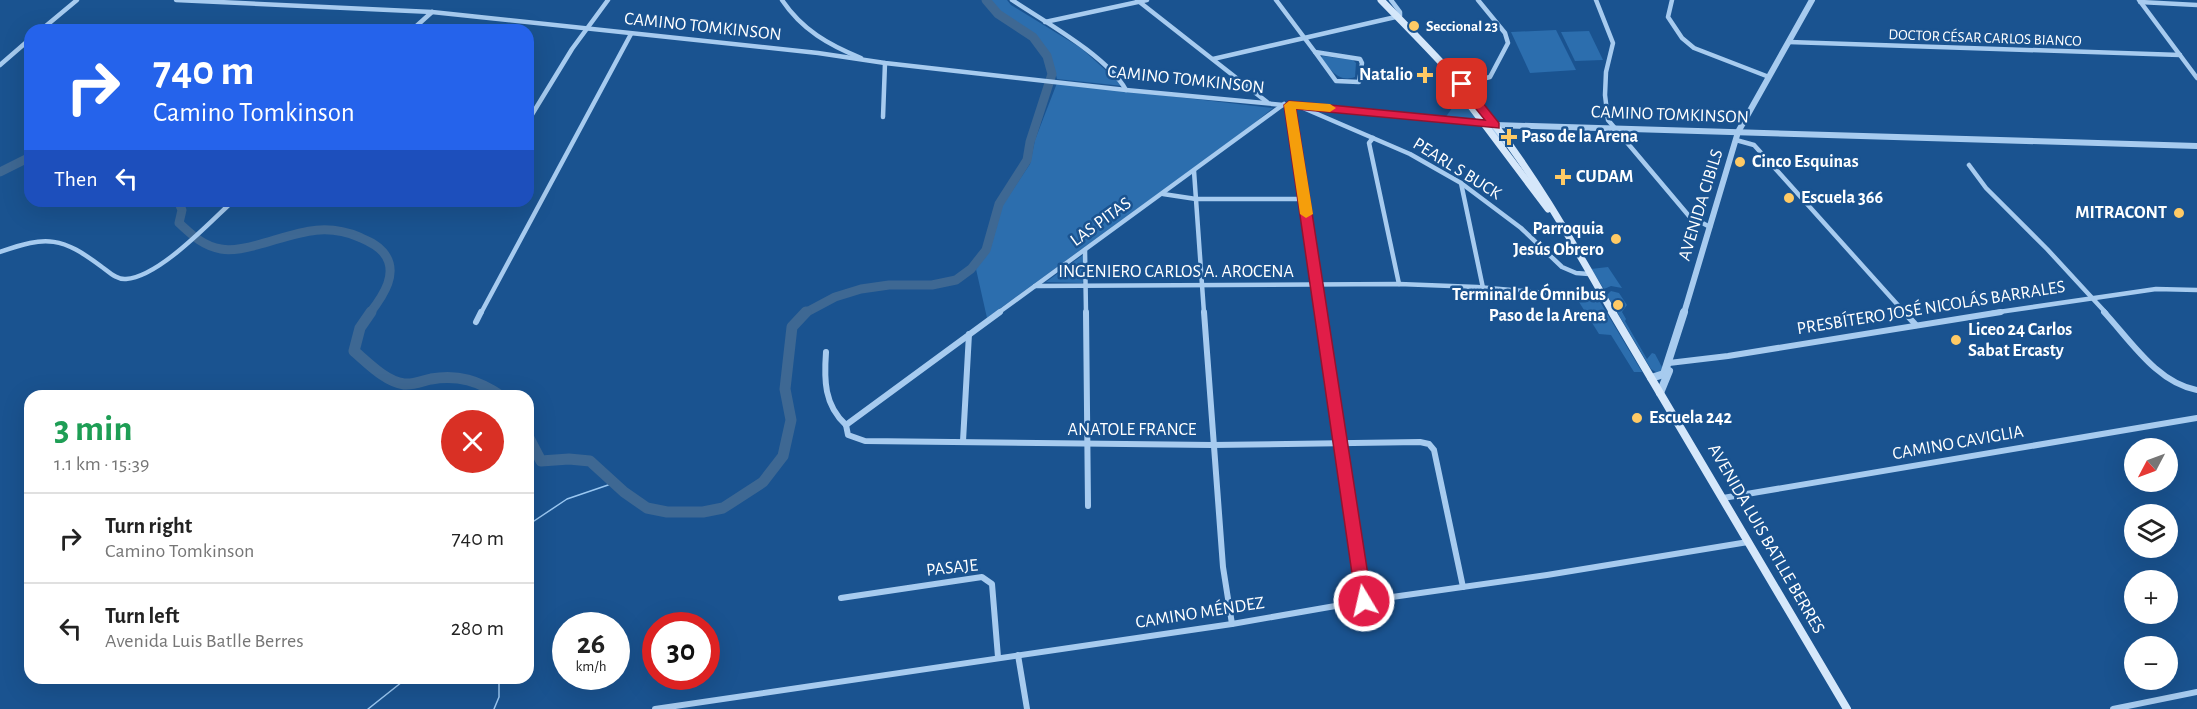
<!DOCTYPE html>
<meta charset="utf-8">
<style>
body{margin:0;font-family:"Alegreya Sans",sans-serif;background:#f2f2f2;color:#222;height:100vh;display:flex;flex-direction:column;font-size:22px;white-space:nowrap}
*{box-sizing:border-box;margin:0}
p{font-size:20px;color:#767676}
.icon{flex:none;width:33px;height:33px;fill:none;stroke:currentColor;stroke-width:2;stroke-linecap:round;stroke-linejoin:round}
.map{position:relative;flex:1;overflow:hidden}
.drawer{position:absolute;left:24px;top:390px;width:510px;height:294px;display:flex;flex-direction:column;background:#fff;border-radius:18px;box-shadow:0 6px 24px #0002}
.drawer>*{flex:none}
.hud{position:absolute;left:24px;top:24px;width:510px;height:183px;border-radius:18px;box-shadow:0 6px 24px #0002;background:#2563eb;color:#fff;overflow:hidden}
.needle{width:39px;rotate:229deg}
.tools{position:absolute;left:2124px;top:438px;display:grid;gap:12px}
.tools a{display:grid;place-items:center;width:54px;height:54px;border-radius:50%;background:#fff;box-shadow:0 6px 24px #0002;font-size:30px}
.speed{position:absolute;left:552px;top:612px;display:flex;gap:12px;font-size:30px;font-weight:700;text-align:center}
.speed>*{display:grid;place-content:center;width:78px;height:78px;border-radius:50%;background:#fff;box-shadow:0 6px 24px #0002;line-height:1}
.speed small{font-size:15px;font-weight:400}
.speed .limit{border:9px solid #d22;background:#fff;color:#111}
.pin{position:absolute;display:grid;place-items:center;width:51px;height:51px;color:#fff;margin:-26px;border-radius:12px;box-shadow:0 3px 9px #0006}
.me{position:absolute;width:66px;margin:-33px;rotate:351deg;stroke-linejoin:round;filter:drop-shadow(0 0 4px #0008)}
.turn{display:flex;align-items:center;gap:21px;height:126px;padding:0 30px;font-size:27px}
.turn .icon{width:78px;height:78px;stroke-width:2.5}
.turn b{display:block;font-size:42px;line-height:51px}
.then{display:flex;align-items:center;height:57px;padding:0 30px;background:#0003;gap:12px;font-size:22px}
.round{display:grid;place-items:center;flex:none;width:63px;height:63px;border-radius:32px;background:#f2f2f2}
.headline{display:flex;align-items:center;justify-content:space-between;height:102px;padding:0 30px}
h1{font-size:36px;font-weight:600;line-height:45px;color:#1e9e55}
ul{padding:0;list-style:none}
li{display:flex;align-items:center;gap:18px;height:90px;padding:0 30px;border-top:2px solid #e0e0e0}
li div{flex:1}
li b{display:block;font-size:22px}
li em{font-style:normal}
.map>svg:first-child{display:block}
.green{fill:#2c6eae}
.lines{fill:none;stroke-linecap:round;stroke-linejoin:round}
.stream{stroke:#9ac7f1;stroke-width:1.5}
.river-far1{stroke:#3e6893;stroke-width:9}
.river{stroke:#3e6893;stroke-width:11}
.minor-far1{stroke:#a7cbef;stroke-width:4.5}
.minor{stroke:#a7cbef;stroke-width:6}
.tertiary-far1{stroke:#a7cbef;stroke-width:6}
.tertiary{stroke:#a7cbef;stroke-width:8}
.secondary-far1{stroke:#d5e7fa;stroke-width:7}
.secondary{stroke:#d5e7fa;stroke-width:8}
.route{fill:#e11d48;stroke:#92132f;stroke-width:1.5}
.slow{fill:#f59e0b}
.poi-dot{fill:#ffca65;stroke:#1a5390;stroke-width:2}
.labels{text-anchor:middle;dominant-baseline:central;stroke-width:5;stroke-linejoin:round;paint-order:stroke}
.far-poi-label{font-size:15px;font-weight:bold;fill:#fff;stroke:#1a5390;text-anchor:start}
.far-street-label{font-size:15px;fill:#fff;stroke:#1a5390}
.street-label{font-size:18px;fill:#fff;stroke:#1a5390}
.poi-label{font-size:18px;font-weight:bold;fill:#fff;stroke:#1a5390;text-anchor:start}
</style>
<div class="map">
<svg width="2197" height="709" viewBox="0 0 2197 709">
<rect width="100%" height="100%" fill="#1a5390"/>
<g class="green">
<path d="M989,0H1007L1011,5L1081,48L1123,86L1057,79C1053,65 1050,52 1040,41C1025,24 1002,18 989,0Z"/>
<path d="M1556,30L1576,70L1530,73L1511,32Z"/>
<path d="M1589,31L1603,60L1575,61L1561,32Z"/>
<path d="M1323,56L1353,60L1356,63L1355,77C1338,83 1330,69 1321,57Z"/>
<path d="M1057,83L1273,108L1252,125L987,318L976,269L987,249L991,230L1004,203L1030,164L1035,140Z"/>
<path d="M1460,97L1476,119L1475,120L1445,118Z"/>
<path d="M1083,255L1084,281L1082,283L1046,282Z"/>
<path d="M1608,267L1622,288L1611,286L1604,289L1591,269Z"/>
<path d="M1611,291L1619,293L1627,305L1622,312L1626,319L1625,321L1647,359L1652,353L1655,354L1664,371L1659,374L1651,369L1607,295Z"/>
<path d="M1560,297L1599,300L1642,372H1634L1611,335L1599,334L1579,302Z"/>
</g>
<g class="lines">
<g class="stream">
<path d="M528,525L567,499L614,483"/>
<path d="M368,709L407,678"/>
<path d="M494,709L499,697V678"/>
</g>
<g class="river-far1">
<path d="M0,172L30,157"/>
<path d="M178,201L182,210L179,223C192,235 203,246 221,249C232,251 246,248 257,245C294,235 322,221 359,237C368,241 376,244 383,252C400,272 383,296 370,313"/>
<path d="M805,313L835,297L861,289L889,285H932L956,280L971,269L986,250L999,204L1027,160L1030,142L1052,74L1047,56L1033,37L998,14L986,0"/>
</g>
<g class="river">
<path d="M371,312L360,328L354,351C368,363 385,381 404,384C413,385 422,381 431,379C458,374 479,381 501,396"/>
<path d="M528,436L541,461L569,459L590,461L624,492L647,508L667,512H703L723,508L763,482L783,456L791,420L785,389L792,327L806,312"/>
</g>
<g class="minor-far1">
<path d="M176,0L432,12L818,53L885,63L1126,90L1495,125"/>
<path d="M782,0C802,30 829,45 861,58"/>
<path d="M1012,0C1045,22 1107,56 1126,90"/>
<path d="M1137,0L1267,102"/>
<path d="M1276,0L1315,52"/>
<path d="M1596,0L1613,43L1606,72L1605,95L1608,120L1689,216L1710,227"/>
<path d="M1672,0L1668,17L1682,38L1694,48L1769,77"/>
<path d="M2139,0L2197,78"/>
<path d="M2140,2L2197,5"/>
<path d="M1045,22L1147,0"/>
<path d="M41,30L77,0"/>
<path d="M412,30L432,12"/>
<path d="M1789,42L2180,55"/>
<path d="M1315,52L1360,59L1362,63L1359,82L1336,81Z"/>
<path d="M1213,59L1400,16V12L1391,0"/>
<path d="M0,65L30,39"/>
<path d="M1460,85L1490,77L1508,43L1505,33L1478,0"/>
<path d="M1289,104L1321,313"/>
<path d="M1473,105L1491,125"/>
<path d="M1301,107L1410,154L1461,183L1521,228L1562,267L1576,273L1589,274"/>
<path d="M883,117L885,63"/>
<path d="M528,121L572,49L608,0"/>
<path d="M1493,129L1506,145"/>
<path d="M1373,138L1369,143L1399,284"/>
<path d="M1736,140L1754,145L1905,313"/>
<path d="M1969,165L1986,188L2047,249L2106,313"/>
<path d="M1194,171L1204,313"/>
<path d="M1461,183L1483,288"/>
<path d="M1163,194L1196,199H1304"/>
<path d="M1085,250L1086,313"/>
<path d="M0,252C47,235 62,237 102,267C109,272 117,280 126,279C159,277 209,223 233,201"/>
<path d="M1035,286L1399,284L1477,287L1603,298"/>
<path d="M481,313L631,34"/>
<path d="M998,313L1284,104"/>
<path d="M1992,313L2156,289L2197,290"/>
</g>
<g class="minor">
<path d="M1086,312L1088,506"/>
<path d="M1204,312L1223,567L1232,624"/>
<path d="M1320,312L1364,601"/>
<path d="M1904,312L1916,325"/>
<path d="M2104,312C2130,340 2157,383 2197,390"/>
<path d="M476,322L481,312"/>
<path d="M826,352C824,380 824,405 846,425"/>
<path d="M1669,363L1728,356L2001,312"/>
<path d="M846,425L848,435L865,441L1212,445L1420,442L1429,444L1434,450L1463,587"/>
<path d="M846,425L1000,312"/>
<path d="M963,441L969,334"/>
<path d="M1723,498L2197,418"/>
<path d="M841,598L982,577L992,584L998,657"/>
<path d="M1018,655L1027,709"/>
<path d="M655,709L1232,624L1364,601L1547,575L1748,542"/>
<path d="M2113,709L2197,692"/>
</g>
<g class="tertiary-far1">
<path d="M1495,125L2197,146"/>
<path d="M1684,313L1738,132L1812,0"/>
</g>
<g class="tertiary">
<path d="M1651,378L1664,374L1684,312"/>
<path d="M1660,393L1669,371"/>
</g>
<g class="secondary-far1">
<path d="M1381,0C1420,40 1460,80 1494,124C1540,183 1576,249 1613,313"/>
<path d="M1445,72L1548,209"/>
</g>
<path class="secondary" d="M1612,312L1847,709"/>
</g>
<path class="route" d="M1462,81L1466,82L1499,123V128L1296,109L1372,601L1370,606L1364,608L1359,606L1356,601L1284,105L1289,101L1485,120L1456,84Z"/>
<path class="slow" d="M1289,101L1330,104L1336,108L1330,112L1296,109L1313,214L1306,218L1300,214L1284,105Z"/>
<g class="poi-dot">
<circle cx="1414" cy="26" r="6"/>
<path d="M1422 66h6v6h6v6h-6v6h-6v-6h-6v-6h6z"/>
<path d="M1506 128h6v6h6v6h-6v6h-6v-6h-6v-6h6z"/>
<circle cx="1740" cy="162" r="6"/>
<path d="M1560 168h6v6h6v6h-6v6h-6v-6h-6v-6h6z"/>
<circle cx="1789" cy="198" r="6"/>
<circle cx="2179" cy="213" r="6"/>
<circle cx="1616" cy="239" r="6"/>
<circle cx="1618" cy="305" r="6"/>
<circle cx="1956" cy="340" r="6"/>
<circle cx="1637" cy="418" r="6"/>
</g>
<g class="labels">
<g class="far-poi-label">
<text x="1426" y="26">Seccional 23</text>
</g>
<g class="far-street-label">
<text transform="translate(1985 38) rotate(2)">DOCTOR CÉSAR CARLOS BIANCO</text>
</g>
<g class="street-label">
<text transform="translate(703 27) rotate(6)">CAMINO TOMKINSON</text>
<text transform="translate(1186 80) rotate(6)">CAMINO TOMKINSON</text>
<text transform="translate(1670 115) rotate(2)">CAMINO TOMKINSON</text>
<text transform="translate(1457 169) rotate(32)">PEARL S BUCK</text>
<text transform="translate(1701 205) rotate(-73)">AVENIDA CIBILS</text>
<text transform="translate(1101 222) rotate(-36)">LAS PITAS</text>
<text x="1176" y="272">INGENIERO CARLOS A. AROCENA</text>
<text transform="translate(1931 308) rotate(-9)">PRESBÍTERO JOSÉ NICOLÁS BARRALES</text>
<text x="1132" y="430">ANATOLE FRANCE</text>
<text transform="translate(1958 443) rotate(-10)">CAMINO CAVIGLIA</text>
<text transform="translate(1766 539) rotate(60)">AVENIDA LUIS BATLLE BERRES</text>
<text transform="translate(952 568) rotate(-6)">PASAJE</text>
<text transform="translate(1200 613) rotate(-9)">CAMINO MÉNDEZ</text>
</g>
<g class="poi-label">
<text x="1413" y="75" text-anchor="end">Natalio</text>
<text x="1521" y="137">Paso de la Arena</text>
<text x="1752" y="162">Cinco Esquinas</text>
<text x="1576" y="177">CUDAM</text>
<text x="1801" y="198">Escuela 366</text>
<text x="2167" y="213" text-anchor="end">MITRACONT</text>
<text x="1604" y="229" text-anchor="end">Parroquia<tspan x="1604" dy="21">Jesús Obrero</tspan></text>
<text x="1606" y="295" text-anchor="end">Terminal de Ómnibus<tspan x="1606" dy="21">Paso de la Arena</tspan></text>
<text x="1968" y="330">Liceo 24 Carlos<tspan x="1968" dy="21">Sabat Ercasty</tspan></text>
<text x="1649" y="418">Escuela 242</text>
</g>
</g>
</svg>
<div class="tools">
<a><svg class="needle" viewBox="-14 -14 28 28"><path d="M0-13l5 13h-10z" fill="#e53935"/><path d="M0 13l5-13h-10z" fill="#767676"/></svg></a>
<a><svg class="icon" aria-label="layers" viewBox="0 0 24 24"><path d="M12 4l9 5-9 5-9-5zM3 14l9 5 9-5"/></svg></a>
<a>+</a>
<a>−</a>
</div>
<div class="speed"><div>26<small>km/h</small></div><div class="limit">30</div></div>
<div class="pin" style="left:1462px;top:84px;background:#d93025"><svg class="icon" aria-label="arrive" viewBox="0 0 24 24"><path d="M6 21V4h12l-3 4 3 4H6"/></svg></div>
<svg class="me" style="left:1364px;top:601px" viewBox="-20 -20 40 40"><circle r="17" fill="#e11d48" stroke="#fff" stroke-width="3"/><path d="M0-11L8 9 0 5-8 9z" fill="#fff"/></svg>
<div class="hud">
<div class="turn"><svg class="icon" aria-label="right" viewBox="0 0 24 24"><path d="M7 20v-9h11M14 6l5 5-5 5"/></svg><div><b>740 m</b>Camino Tomkinson</div></div>
<div class="then">Then<svg class="icon" aria-label="left" viewBox="0 0 24 24"><path d="M17 20v-9H6M10 6l-5 5 5 5"/></svg></div>
</div>
<section class="drawer">
<div class="headline"><div><h1>3 min</h1><p>1.1 km · 15:39</p></div><a class="round" style="background:#d93025;color:#fff"><svg class="icon" aria-label="close" viewBox="0 0 24 24"><path d="M6 6l12 12M18 6L6 18"/></svg></a></div>
<ul>
<li><svg class="icon" aria-label="right" viewBox="0 0 24 24"><path d="M7 20v-9h11M14 6l5 5-5 5"/></svg><div><b>Turn right</b><p>Camino Tomkinson</p></div><em>740 m</em></li>
<li><svg class="icon" aria-label="left" viewBox="0 0 24 24"><path d="M17 20v-9H6M10 6l-5 5 5 5"/></svg><div><b>Turn left</b><p>Avenida Luis Batlle Berres</p></div><em>280 m</em></li>
</ul>
</section>
</div>
